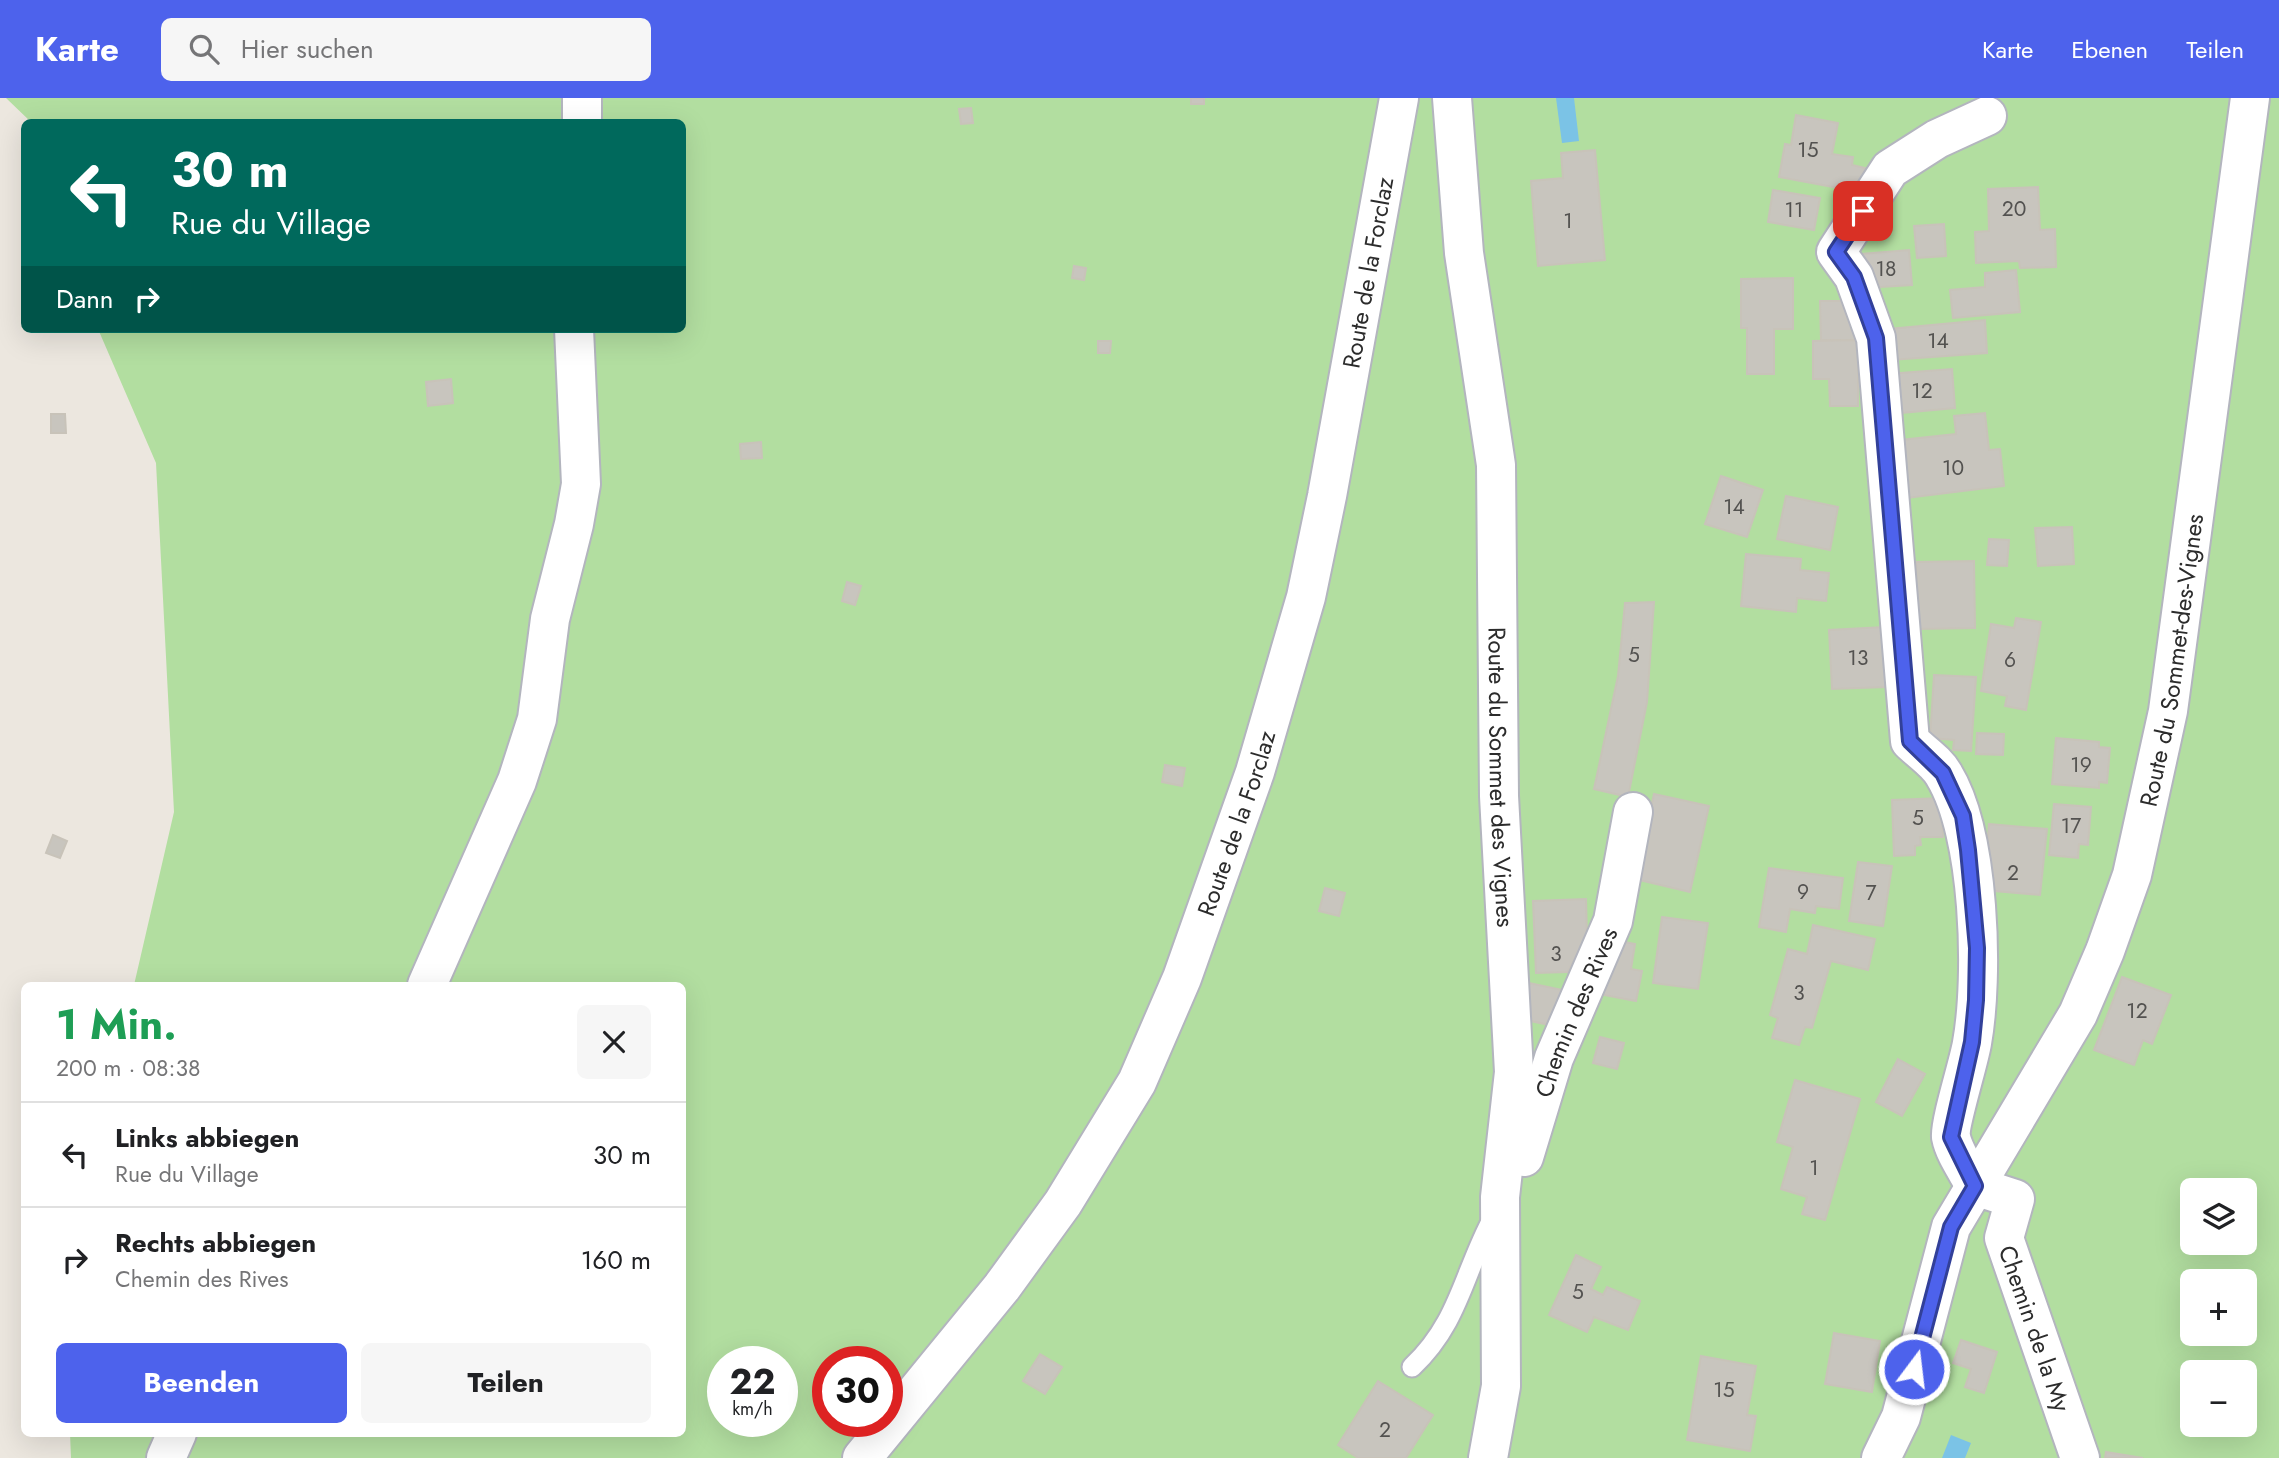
<!DOCTYPE html>
<html lang="de">
<meta charset="utf-8">
<style>
body{margin:0;font-family:Jost,sans-serif;background:#f6f6f6;color:#202124;height:100vh;display:flex;flex-direction:column;font-size:26px;white-space:nowrap}
*{box-sizing:border-box;margin:0}
p{font-size:23px;color:#757577}
.icon{flex:none;width:38px;height:38px;fill:none;stroke:currentColor;stroke-width:2;stroke-linecap:round;stroke-linejoin:round}
.map{position:relative;flex:1;overflow:hidden}
.drawer{position:absolute;left:21px;top:884px;width:665px;height:455px;display:flex;flex-direction:column;background:#fff;border-radius:10px;box-shadow:0 7px 28px #0002}
.drawer>*{flex:none}
.guide{position:absolute;left:21px;top:21px;width:665px;height:214px;border-radius:10px;box-shadow:0 7px 28px #0002;background:#00695c;color:#fff;overflow:hidden}
.controls{position:absolute;left:2180px;top:1080px;display:grid;gap:14px}
.controls a{display:grid;place-items:center;width:77px;height:77px;border-radius:10px;background:#fff;box-shadow:0 7px 28px #0002;font-size:35px}
.speed{position:absolute;left:707px;top:1248px;display:flex;gap:14px;font-size:35px;font-weight:700;text-align:center}
.speed>*{display:grid;place-content:center;width:91px;height:91px;border-radius:50%;background:#fff;box-shadow:0 7px 28px #0002;line-height:1}
.speed small{font-size:18px;font-weight:400}
.speed .limit{border:10px solid #d22;background:#fff;color:#111}
.pin{position:absolute;display:grid;place-items:center;width:60px;height:60px;color:#fff;margin:-30px;border-radius:14px;box-shadow:0 4px 10px #0006}
.me{position:absolute;width:77px;margin:-38px;rotate:15deg;stroke-linejoin:round;filter:drop-shadow(0 0 5px #0008)}
.turn{display:flex;align-items:center;gap:24px;height:147px;padding:0 35px;font-size:32px}
.turn .icon{width:91px;height:91px;stroke-width:2.5}
.turn b{display:block;font-size:49px;line-height:60px}
.then{display:flex;align-items:center;height:66px;padding:0 35px;background:#0003;gap:14px;font-size:26px}
.round{display:grid;place-items:center;flex:none;width:74px;height:74px;border-radius:10px;background:#f6f6f6}
.head{display:flex;align-items:center;justify-content:space-between;height:119px;padding:0 35px}
h1{font-size:42px;font-weight:700;line-height:52px;color:#1e9e55}
.button{display:flex;gap:14px;margin-top:auto;padding:14px 35px}
.button a{flex:1;height:80px;border-radius:10px;background:#4d62ec;color:#fff;font-size:28px;font-weight:700;line-height:80px;text-align:center}
.button a+a{background:#f6f6f6;color:#202124}
ul{padding:0;list-style:none}
li{display:flex;align-items:center;gap:21px;height:105px;padding:0 35px;border-top:2px solid #e0e0e0}
li div{flex:1}
li b{display:block;font-size:26px}
li em{font-style:normal}
header{display:flex;align-items:center;gap:42px;box-sizing:border-box;height:98px;padding:0 35px;background:#4d62ec;color:#fff}
header strong{font-size:33px}
nav{display:flex;gap:38px;margin-inline-start:auto;font-size:24px}
.search{width:490px;height:63px;background:#f6f6f6;display:flex;align-items:center;gap:18px;box-sizing:border-box;padding:0 24px;border-radius:10px;color:#757577;font-size:26px}
.map>svg:first-child{display:block}
.green{fill:#b2dea0;fill-rule:evenodd}
.water{fill:#7bc3e6}
.building{fill:#c8c5be;stroke:#c8c3b9;stroke-width:2}
.lines{fill:none;stroke-linecap:round;stroke-linejoin:round}
.lane-casing{stroke:#b3b5be;stroke-width:23}
.street-casing{stroke:#b3b5be;stroke-width:42}
.secondary-casing{stroke:#b3b5be;stroke-width:42}
.lane{stroke:#fff;stroke-width:19}
.street{stroke:#fff;stroke-width:38}
.secondary{stroke:#fff;stroke-width:38}
.route-casing{stroke:#324099;stroke-width:18}
.route{stroke:#4d62ec;stroke-width:12}
.labels{text-anchor:middle;dominant-baseline:central;stroke-width:6;stroke-linejoin:round;paint-order:stroke}
.number-label{font-size:21px;fill:#535250}
.street-label{font-size:24px;fill:#2c2c2c;stroke:#fff}
</style>
<header>
<strong>Karte</strong>
<div class="search"><svg class="icon" aria-label="search" viewBox="0 0 24 24"><circle cx="10" cy="10" r="6"/><path d="M15 15l6 6"/></svg>Hier suchen</div>
<nav><a>Karte</a><a>Ebenen</a><a>Teilen</a></nav>
</header>
<div class="map">
<svg width="2279" height="1360" viewBox="0 0 2279 1360">
<rect width="100%" height="100%" fill="#ece7df"/>
<path class="green" d="M6,0H2279V1360H71L70,1335H682V887H134L174,714L156,365L98,231H682V24H31ZM2193,1092H2245V1144H2193ZM2193,1183H2245V1236H2193ZM723,1264H782V1323H723ZM828,1264H887V1323H828ZM2193,1274H2245V1326H2193Z"/>
<g class="water">
<path d="M1556,0H1574L1579,43L1562,45Z"/>
<path d="M1951,1337L1971,1345L1965,1360H1942Z"/>
</g>
<g class="building">
<rect x="1191" y="0" width="13" height="6"/>
<path d="M971,10L973,25L961,26L959,11Z"/>
<path d="M1796,17L1838,25L1832,56L1853,59L1852,67L1865,70L1860,94L1779,79L1785,46L1791,47Z"/>
<path d="M1595,52L1605,162L1538,168L1531,83L1563,80L1561,55Z"/>
<path d="M2038,89L2040,132L2055,131L2056,169L2020,170L2019,163L1976,165L1975,134L1989,133L1988,91Z"/>
<path d="M1773,92L1820,100L1814,132L1768,124Z"/>
<path d="M1944,126L1946,158L1917,160L1914,128Z"/>
<path d="M1909,152L1912,187L1864,190L1861,156Z"/>
<path d="M1074,168L1086,170L1084,182L1072,180Z"/>
<path d="M2016,172L2020,214L1953,220L1950,192L1985,189V175Z"/>
<path d="M1793,180V231H1774V276H1747V230H1741V181Z"/>
<path d="M1820,203H1858V242H1821Z"/>
<path d="M1985,222L1987,255L1891,262L1889,231Z"/>
<path d="M1858,242V308H1830L1829,281H1813V243Z"/>
<path d="M1098,243H1111L1110,255H1098Z"/>
<path d="M1952,271L1955,310L1891,316L1888,276Z"/>
<path d="M451,281L453,305L428,308L426,284Z"/>
<path d="M1985,315L1989,352L2000,351L2004,388L1907,400L1901,342L1956,336L1954,318Z"/>
<path d="M51,316H65L66,335H51Z"/>
<path d="M761,344L762,360L741,361L740,346Z"/>
<path d="M1721,378L1763,392L1747,439L1705,426Z"/>
<path d="M1786,398L1838,409L1830,452L1777,441Z"/>
<path d="M2072,429L2074,466L2038,468L2035,430Z"/>
<path d="M1989,441L2009,442L2007,468L1987,467Z"/>
<path d="M1746,456L1801,461L1800,472L1829,475L1826,503L1797,500L1796,514L1741,508Z"/>
<path d="M1974,463L1975,530L1918,531L1916,464Z"/>
<path d="M847,484L861,488L855,507L842,503Z"/>
<path d="M1654,504L1647,604L1628,699L1594,691L1618,578L1625,505Z"/>
<path d="M2016,520L2041,524L2026,612L2005,608L2007,598L1981,593L1991,526L2014,530Z"/>
<path d="M1884,529L1886,589L1832,591L1829,532Z"/>
<path d="M1934,577L1976,579L1971,653L1953,652L1954,642L1930,640Z"/>
<path d="M1977,635L2004,636L2003,657L1976,656Z"/>
<path d="M2056,640L2099,644V649L2110,650L2107,685L2099,684V690L2052,686Z"/>
<path d="M1165,667L1185,670L1182,688L1162,684Z"/>
<path d="M1654,696L1709,708L1690,794L1635,781Z"/>
<path d="M1942,700L1943,739H1920L1921,747L1915,748V757L1894,758L1892,702Z"/>
<path d="M2054,706L2091,709L2088,747L2079,746L2078,760L2049,757Z"/>
<path d="M1989,726L2047,731L2040,797L1983,792Z"/>
<path d="M53,737L67,743L60,760L46,755Z"/>
<path d="M1858,764L1892,768L1883,828L1849,823Z"/>
<path d="M1769,770L1843,780L1839,811L1816,808L1815,815L1790,811L1786,834L1759,829Z"/>
<path d="M1325,790L1345,795L1339,818L1319,813Z"/>
<path d="M1586,801L1587,838L1568,874L1536,875L1533,803Z"/>
<path d="M1662,819L1708,825L1698,891L1653,885Z"/>
<path d="M1813,827L1875,841L1868,872L1831,863L1812,930L1805,929L1799,947L1772,940L1778,920L1770,917L1788,851L1807,856Z"/>
<path d="M1610,841L1635,846L1631,871L1642,873L1636,903L1599,896Z"/>
<path d="M2122,879L2171,897L2152,946L2143,942L2134,967L2094,952Z"/>
<path d="M1529,885L1567,893L1559,929L1521,921Z"/>
<path d="M1600,939L1624,945L1617,971L1593,965Z"/>
<path d="M1898,961L1925,976L1902,1018L1876,1004Z"/>
<path d="M1795,982L1860,1001L1825,1122L1802,1116L1807,1099L1781,1091L1793,1049L1777,1044Z"/>
<path d="M1576,1157L1601,1169L1591,1191L1603,1197L1607,1189L1640,1203L1628,1232L1594,1219L1587,1234L1549,1217Z"/>
<path d="M1834,1235L1880,1243L1872,1294L1825,1286Z"/>
<path d="M1961,1242L1997,1254L1984,1295L1965,1289L1971,1271L1953,1265Z"/>
<path d="M1040,1256L1062,1269L1045,1296L1023,1283Z"/>
<path d="M1701,1258L1756,1268L1747,1317L1756,1318L1750,1353L1687,1342Z"/>
<path d="M1378,1283L1433,1317L1406,1360H1358L1338,1347Z"/>
<path d="M2106,1354L2143,1360H2105Z"/>
</g>
<g class="lines">
<defs>
<path id="lane" d="M1412,1269C1460,1224 1464,1172 1494,1118"/>
<g id="street">
<path d="M582,0V24"/>
<path id="s1" d="M1452,0L1464,155L1496,367L1499,698L1514,974L1500,1099L1501,1288L1488,1360"/>
<path d="M427,887L517,683L537,621L550,521L574,426L581,386L574,231"/>
<path id="s2" d="M1524,1059L1554,960L1613,823L1633,714"/>
<path d="M1975,1088C1968,1074 1954,1055 1951,1039C1949,1026 1969,964 1972,945C1984,878 1980,736 1944,677C1937,664 1921,654 1910,643L1876,240L1854,179L1836,154L1890,71L1937,41L1987,18"/>
<path id="s3" d="M1975,1088L2015,1101L2004,1140L2080,1360"/>
<path d="M166,1360L177,1335"/>
<path id="s4" d="M1881,1360L1901,1319L1951,1129L2078,916L2105,853L2132,777L2168,613L2250,0"/>
</g>
<g id="secondary">
<path id="s5" d="M862,1360L1002,1189L1063,1105L1137,984L1182,880L1255,674L1306,499L1327,398L1399,0"/>
</g>
</defs>
<use href="#lane" class="lane-casing"/>
<use href="#street" class="street-casing"/>
<use href="#secondary" class="secondary-casing"/>
<use href="#lane" class="lane"/>
<use href="#street" class="street"/>
<use href="#secondary" class="secondary"/>
</g>
<g class="lines">
<defs>
<path id="route" d="M1863,113L1836,154L1854,179L1876,240L1910,643L1943,675L1963,718L1968,752L1977,850L1976,902L1972,944L1951,1039L1975,1088L1951,1129L1914,1271"/>
</defs>
<use href="#route" class="route-casing"/>
<use href="#route" class="route"/>
</g>
<g class="labels">
<g class="number-label">
<text x="1808" y="52">15</text>
<text x="2014" y="111">20</text>
<text x="1794" y="112">11</text>
<text x="1568" y="123">1</text>
<text x="1886" y="171">18</text>
<text x="1938" y="243">14</text>
<text x="1922" y="293">12</text>
<text x="1953" y="370">10</text>
<text x="1734" y="409">14</text>
<text x="1634" y="557">5</text>
<text x="1858" y="560">13</text>
<text x="2010" y="562">6</text>
<text x="2081" y="667">19</text>
<text x="1918" y="720">5</text>
<text x="2071" y="728">17</text>
<text x="2013" y="775">2</text>
<text x="1803" y="794">9</text>
<text x="1871" y="795">7</text>
<text x="1556" y="856">3</text>
<text x="1799" y="895">3</text>
<text x="2137" y="913">12</text>
<text x="1814" y="1070">1</text>
<text x="1578" y="1194">5</text>
<text x="1724" y="1292">15</text>
<text x="1385" y="1332">2</text>
</g>
<g class="street-label">
<text stroke="none"><textPath href="#s5" startOffset="1311">Route de la Forclaz</textPath></text>
<text stroke="none"><textPath href="#s4" startOffset="858">Route du Sommet-des-Vignes</textPath></text>
<text stroke="none"><textPath href="#s1" startOffset="682">Route du Sommet des Vignes</textPath></text>
<text stroke="none"><textPath href="#s5" startOffset="744">Route de la Forclaz</textPath></text>
<text stroke="none"><textPath href="#s2" startOffset="154">Chemin des Rives</textPath></text>
<text stroke="none"><textPath href="#s3" startOffset="178">Chemin de la My</textPath></text>
</g>
</g>
</svg>
<div class="controls">
<a><svg class="icon" aria-label="layers" viewBox="0 0 24 24"><path d="M12 4l9 5-9 5-9-5zM3 14l9 5 9-5"/></svg></a>
<a>+</a>
<a>−</a>
</div>
<div class="speed"><div>22<small>km/h</small></div><div class="limit">30</div></div>
<div class="pin" style="left:1863px;top:113px;background:#d93025"><svg class="icon" aria-label="arrive" viewBox="0 0 24 24"><path d="M6 21V4h12l-3 4 3 4H6"/></svg></div>
<svg class="me" style="left:1914px;top:1271px" viewBox="-20 -20 40 40"><circle r="17" fill="#4d62ec" stroke="#fff" stroke-width="3"/><path d="M0-11L8 9 0 5-8 9z" fill="#fff"/></svg>
<div class="guide">
<div class="turn"><svg class="icon" aria-label="left" viewBox="0 0 24 24"><path d="M17 20v-9H6M10 6l-5 5 5 5"/></svg><div><b>30 m</b>Rue du Village</div></div>
<div class="then">Dann<svg class="icon" aria-label="right" viewBox="0 0 24 24"><path d="M7 20v-9h11M14 6l5 5-5 5"/></svg></div>
</div>
<section class="drawer">
<div class="head"><div><h1>1 Min.</h1><p>200 m · 08:38</p></div><a class="round"><svg class="icon" aria-label="close" viewBox="0 0 24 24"><path d="M6 6l12 12M18 6L6 18"/></svg></a></div>
<ul>
<li><svg class="icon" aria-label="left" viewBox="0 0 24 24"><path d="M17 20v-9H6M10 6l-5 5 5 5"/></svg><div><b>Links abbiegen</b><p>Rue du Village</p></div><em>30 m</em></li>
<li><svg class="icon" aria-label="right" viewBox="0 0 24 24"><path d="M7 20v-9h11M14 6l5 5-5 5"/></svg><div><b>Rechts abbiegen</b><p>Chemin des Rives</p></div><em>160 m</em></li>
</ul>
<div class="button"><a>Beenden</a><a>Teilen</a></div>
</section>
</div>
